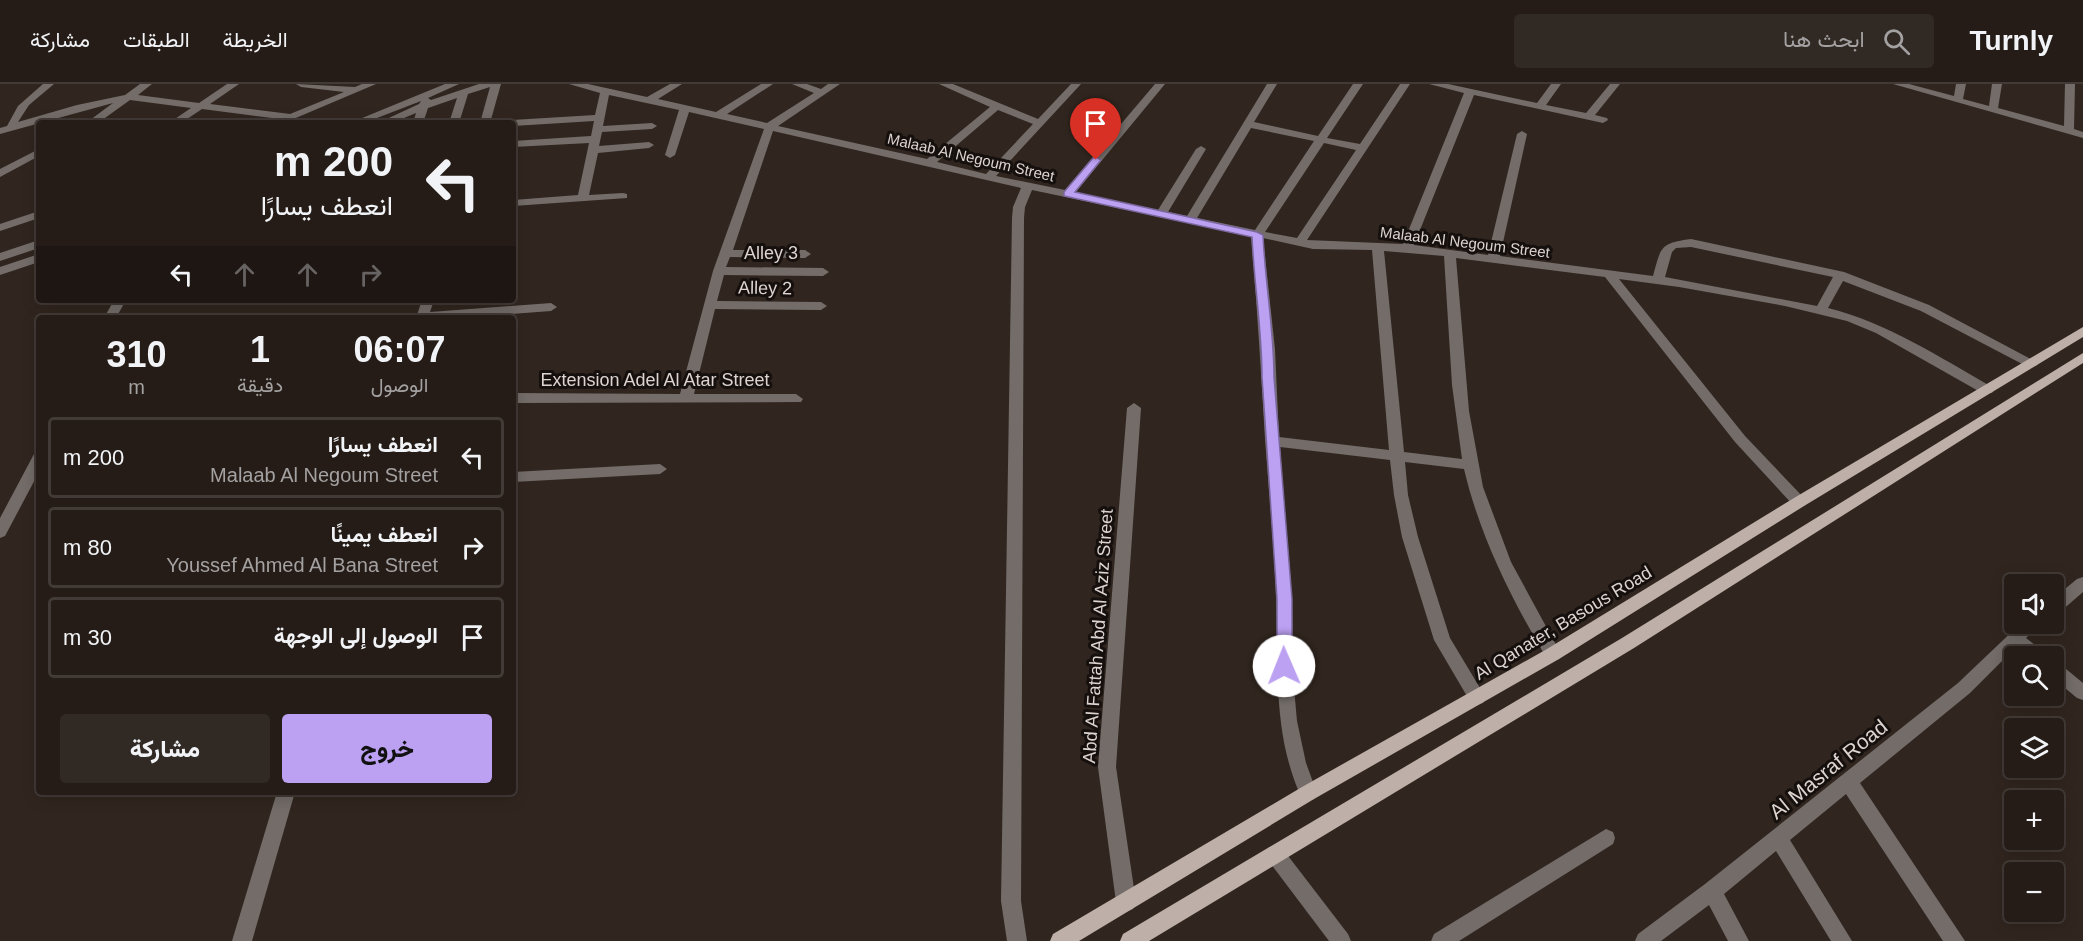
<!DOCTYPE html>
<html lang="ar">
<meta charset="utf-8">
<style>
body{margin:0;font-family:Helvetica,Vazirmatn,sans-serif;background:#312924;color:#f1f3f6;direction:rtl;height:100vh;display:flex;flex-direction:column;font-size:22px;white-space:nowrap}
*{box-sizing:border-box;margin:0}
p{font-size:20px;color:#a3a1a1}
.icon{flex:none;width:33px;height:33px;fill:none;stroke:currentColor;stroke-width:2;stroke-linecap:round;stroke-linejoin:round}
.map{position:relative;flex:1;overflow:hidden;direction:ltr}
.drawer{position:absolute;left:36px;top:231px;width:480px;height:480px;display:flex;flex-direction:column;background:#251c17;border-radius:6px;box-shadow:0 3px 15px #0003,0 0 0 2px #423a36;direction:rtl}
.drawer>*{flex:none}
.hud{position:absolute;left:36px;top:36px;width:480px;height:183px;border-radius:6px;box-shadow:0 3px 15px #0003,0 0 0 2px #423a36;direction:rtl;background:#251c17;color:#f1f3f6;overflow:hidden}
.fabs{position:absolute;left:2004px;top:490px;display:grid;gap:12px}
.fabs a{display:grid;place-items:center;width:60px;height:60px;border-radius:6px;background:#251c17;box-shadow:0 3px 15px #0003,0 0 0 2px #423a36;font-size:30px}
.pin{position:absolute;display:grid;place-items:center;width:51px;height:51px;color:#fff;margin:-62px -26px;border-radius:50% 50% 50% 0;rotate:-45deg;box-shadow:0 0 6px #0007}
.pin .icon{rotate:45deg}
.me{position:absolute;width:66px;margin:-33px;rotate:359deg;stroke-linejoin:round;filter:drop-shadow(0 0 4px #0008)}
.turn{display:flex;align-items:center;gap:21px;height:126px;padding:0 24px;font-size:27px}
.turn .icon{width:78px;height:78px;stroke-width:2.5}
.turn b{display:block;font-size:42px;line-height:51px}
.lanes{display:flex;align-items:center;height:57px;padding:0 24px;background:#0003;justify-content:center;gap:30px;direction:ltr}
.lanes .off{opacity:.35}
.eta{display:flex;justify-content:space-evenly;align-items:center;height:102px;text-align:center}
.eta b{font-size:36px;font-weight:800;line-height:42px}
.primary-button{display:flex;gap:12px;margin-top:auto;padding:12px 24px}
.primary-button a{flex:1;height:69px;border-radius:6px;background:#bca0f2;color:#111;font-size:24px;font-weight:800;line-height:69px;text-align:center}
.primary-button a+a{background:#312924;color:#f1f3f6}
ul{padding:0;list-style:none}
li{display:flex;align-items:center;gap:18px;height:81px;margin:0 12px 9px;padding:0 12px;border:3px solid #423a36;border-radius:6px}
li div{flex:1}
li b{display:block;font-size:22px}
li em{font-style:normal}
header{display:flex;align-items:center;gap:36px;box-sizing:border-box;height:84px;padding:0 30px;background:#251c17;border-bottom:2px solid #423a36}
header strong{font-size:28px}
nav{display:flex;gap:33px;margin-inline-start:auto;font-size:21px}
.search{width:420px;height:54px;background:#312924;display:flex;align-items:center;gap:15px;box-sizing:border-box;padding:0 21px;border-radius:6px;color:#a3a1a1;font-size:22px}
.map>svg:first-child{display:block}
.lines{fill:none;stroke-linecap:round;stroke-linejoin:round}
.minor{fill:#736c69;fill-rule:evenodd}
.major{fill:#beb0a9;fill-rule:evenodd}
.route{fill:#bca0f2;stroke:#7a689d;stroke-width:1.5}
.labels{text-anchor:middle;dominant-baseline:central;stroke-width:6;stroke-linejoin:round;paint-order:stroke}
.far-street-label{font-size:15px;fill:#ddd4d0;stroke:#15100d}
.street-label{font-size:18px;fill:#ddd4d0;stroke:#15100d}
.near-street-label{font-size:21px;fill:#ddd4d0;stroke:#15100d}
</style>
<header>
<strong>Turnly</strong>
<div class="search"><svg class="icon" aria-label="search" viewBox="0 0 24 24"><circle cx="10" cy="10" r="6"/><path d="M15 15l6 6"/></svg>ابحث هنا</div>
<nav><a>الخريطة</a><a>الطبقات</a><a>مشاركة</a></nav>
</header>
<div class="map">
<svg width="2083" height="857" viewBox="0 0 2083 857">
<rect width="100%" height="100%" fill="#31261f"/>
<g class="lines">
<g class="minor">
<path d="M43,0H54L29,21L18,38L77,21L125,11L140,0H152L138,11L199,19L227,0H239L210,20L290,30L344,8L301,3L296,0L355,3L362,0H376L284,39L280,38V35L202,25L181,39H169L191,24L130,16L98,39H86L113,19L0,50V44L7,42L18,22Z"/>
<path d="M445,0H459L428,14L431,16L479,0H501L490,39H480L490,3L468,10L459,39H449L457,14L428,24L423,39H413L416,29L392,39H378L419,20L421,17L364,39H350Z"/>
<path d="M569,0H588L647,13L670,0H682L658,15L716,28L761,0H773L727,30L767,39L814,9L792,0H807L821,5L828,0H840L778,42L927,75L990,23L939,0H953L1038,35L1071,0H1081L996,92L1065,106L1155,0H1165L1075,109L1158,126L1196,65L1201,62L1206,65L1168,128L1187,132L1267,0H1277L1254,38L1318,52L1353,0H1363L1327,54L1360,60L1400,0H1410L1307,156L1403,160L1464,9L1429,0H1448L1537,19L1551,0H1561L1546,21L1586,29L1610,0H1620L1595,31L1607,34L1608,36L1603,39L1474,11L1414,161L1488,171L1517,50L1522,47L1527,50L1500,172L1653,192C1661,163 1660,159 1691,155L1844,188L1929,221L2038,279L2036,282H2026L1921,227L1843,197L1828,224C1888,239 1939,273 1992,303L1994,306L1992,309H1982L1876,249L1847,237L1785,222L1679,203L1619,195L1745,352L1804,414L1806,418L1804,422H1794L1735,358L1605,193L1456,174L1469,327L1483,403L1511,478L1561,570L1559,575L1553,577L1547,575C1512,516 1480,453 1464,385L1405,378L1408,411L1418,453L1450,554L1486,614L1483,619L1477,621L1471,619L1434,556L1402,453L1394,411L1390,376L1280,363L1292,515L1294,604L1297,637L1306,679L1317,709L1314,715L1308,717L1302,715C1272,650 1279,583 1276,514C1274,461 1269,408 1265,355C1261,287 1257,220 1251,152L1032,106L1025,123L1024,134L1021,817L1027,857H1007L1001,817L1012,134L1013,123L1021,104L773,47L733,166H805L811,170L805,174L730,173L726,183L823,184L829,188L823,192L724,191L717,217L821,218L827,222L821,226L715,225L694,310H796L803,315L801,318L513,319V309L680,310L713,187L764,45L689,28L675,71L670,74L665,71L679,26L609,11L603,42L652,39L657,42L652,45L602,48L599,62L649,58L654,61L649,64L598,69L589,111L623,109L627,110V114L513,122V116L578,111L589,59L513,63V57L591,52L594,37L513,42V39H507L512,36L595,31L600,9ZM998,26L1033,40L986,90L937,78ZM1251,44L1314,57L1255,146L1197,134ZM1324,59L1356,66L1297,154L1265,148ZM1263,154L1313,165L1372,166L1389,366L1279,353L1275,265ZM1691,163L1833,193L1817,222L1665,193L1672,168L1676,164ZM1384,167L1444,172L1452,301L1462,375L1404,368Z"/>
<path d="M1893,0H1909L1954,12L1956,0H1966L1963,15L1989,22L1992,0H2002L1998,24L2064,42L2065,0H2075L2074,45L2083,48V54Z"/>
<path d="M39,65V72L0,93V85Z"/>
<path d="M39,127V134L0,147V140Z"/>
<path d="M39,156V164L0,177V169Z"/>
<path d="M39,170V178L0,191V183Z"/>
<path d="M114,216H126L116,234H104Z"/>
<path d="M422,216H434L430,228L551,219L557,223L551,227L460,234H416Z"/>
<path d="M1134,319L1141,324L1116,683L1136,818L1133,825L1126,828L1119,825L1116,818L1098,683L1127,324Z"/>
<path d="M39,369V388L5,452L0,454V434L34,370Z"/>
<path d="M660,380L667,385L660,390L513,398V388Z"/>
<path d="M2083,493V508L2060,528L2054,529V514L2077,495Z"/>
<path d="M2020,540H2040L2026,554L2044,568L2046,573H2026L2015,564L1970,609L1860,699L1965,857H1943L1846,710L1790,756L1852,857H1831L1776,767L1724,810L1749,857H1728L1709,821L1661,857H1635L1638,850L1705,800L1958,599Z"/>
<path d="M2054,578L2060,580L2083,599V616L2077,614L2054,595Z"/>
<path d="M277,708H295L252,857H232Z"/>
<path d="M1606,745L1613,748L1615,754L1613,760L1459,857H1431L1434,850Z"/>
<path d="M1275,761L1282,764L1348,850L1351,857H1329L1268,776L1265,770L1268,764Z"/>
</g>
<g class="major">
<path d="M2083,243V253L1804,422L1559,575L1314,715L1079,857H1050L1053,850L1302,703L1547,565L1794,414Z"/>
<path d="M2083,269V279L1634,564L1149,857H1120L1123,850L1622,554Z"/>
</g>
</g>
<path class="route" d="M1096,73L1101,76L1075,108L1257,148L1263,151C1265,198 1274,246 1274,293L1292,515V582L1290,586L1284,588L1279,586L1277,582V515L1262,293C1262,246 1254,200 1252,153L1064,112V108L1093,74Z"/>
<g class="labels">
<g class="far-street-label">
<text transform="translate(971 73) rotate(13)">Malaab Al Negoum Street</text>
<text transform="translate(1465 158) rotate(7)">Malaab Al Negoum Street</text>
</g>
<g class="street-label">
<text x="771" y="169">Alley 3</text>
<text transform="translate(765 204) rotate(1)">Alley 2</text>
<text x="655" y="296">Extension Adel Al Atar Street</text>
<text transform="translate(1563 539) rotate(-31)">Al Qanater, Basous Road</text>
<text transform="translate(1098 552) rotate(-86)">Abd Al Fattah Abd Al Aziz Street</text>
</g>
<g class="near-street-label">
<text transform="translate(1828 685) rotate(-39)">Al Masraf Road</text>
</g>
</g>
</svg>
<div class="fabs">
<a><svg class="icon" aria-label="sound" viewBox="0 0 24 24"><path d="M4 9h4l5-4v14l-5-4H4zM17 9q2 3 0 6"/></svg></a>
<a><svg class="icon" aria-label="search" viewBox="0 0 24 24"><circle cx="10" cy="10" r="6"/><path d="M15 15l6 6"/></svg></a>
<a><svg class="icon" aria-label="layers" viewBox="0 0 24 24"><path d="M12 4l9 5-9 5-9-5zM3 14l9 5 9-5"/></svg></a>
<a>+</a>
<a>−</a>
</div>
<div class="pin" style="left:1096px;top:76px;background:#d93025"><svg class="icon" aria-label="arrive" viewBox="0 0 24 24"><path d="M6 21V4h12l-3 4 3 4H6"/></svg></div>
<svg class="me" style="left:1284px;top:582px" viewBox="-20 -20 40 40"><circle r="19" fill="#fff"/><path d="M0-13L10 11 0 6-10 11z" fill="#bca0f2"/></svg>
<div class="hud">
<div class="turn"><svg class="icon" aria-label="left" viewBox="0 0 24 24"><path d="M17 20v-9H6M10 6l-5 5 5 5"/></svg><div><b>200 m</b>انعطف يسارًا</div></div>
<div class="lanes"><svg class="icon" aria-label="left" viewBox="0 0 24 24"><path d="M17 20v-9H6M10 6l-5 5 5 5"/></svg><svg class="icon off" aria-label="ahead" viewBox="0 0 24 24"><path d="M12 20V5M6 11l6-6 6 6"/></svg><svg class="icon off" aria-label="ahead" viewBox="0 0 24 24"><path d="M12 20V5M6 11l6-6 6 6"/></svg><svg class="icon off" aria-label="right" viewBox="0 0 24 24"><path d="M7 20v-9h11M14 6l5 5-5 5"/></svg></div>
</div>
<section class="drawer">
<div class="eta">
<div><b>06:07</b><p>الوصول</p></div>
<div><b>1</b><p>دقيقة</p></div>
<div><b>310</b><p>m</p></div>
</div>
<ul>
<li><svg class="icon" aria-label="left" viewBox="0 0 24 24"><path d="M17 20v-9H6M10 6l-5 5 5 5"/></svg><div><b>انعطف يسارًا</b><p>Malaab Al Negoum Street</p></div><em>200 m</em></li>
<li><svg class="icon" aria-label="right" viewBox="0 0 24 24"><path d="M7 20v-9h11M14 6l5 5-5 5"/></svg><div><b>انعطف يمينًا</b><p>Youssef Ahmed Al Bana Street</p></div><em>80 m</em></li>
<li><svg class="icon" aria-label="arrive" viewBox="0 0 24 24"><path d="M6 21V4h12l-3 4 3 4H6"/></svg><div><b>الوصول إلى الوجهة</b></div><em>30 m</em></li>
</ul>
<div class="primary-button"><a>خروج</a><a>مشاركة</a></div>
</section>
</div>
